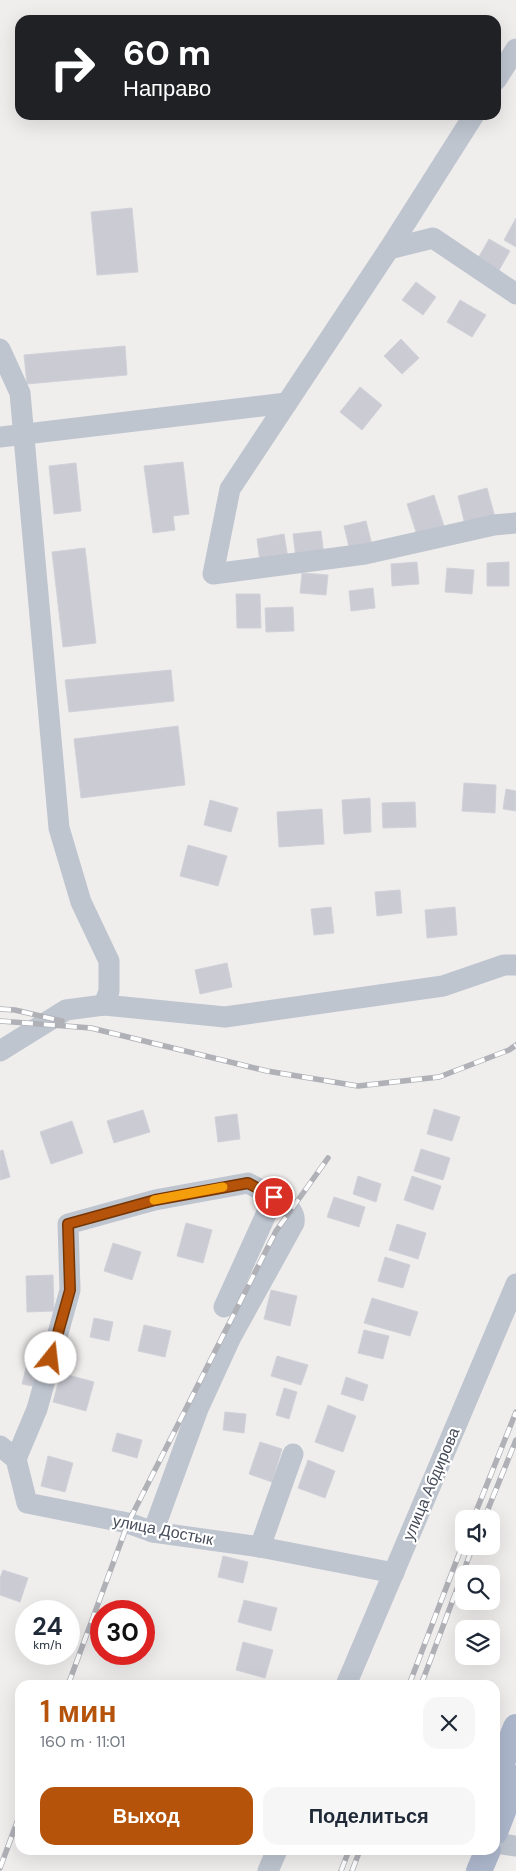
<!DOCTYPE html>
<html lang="ru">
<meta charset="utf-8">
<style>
body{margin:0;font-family:"DM Sans",sans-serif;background:#f6f6f7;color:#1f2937;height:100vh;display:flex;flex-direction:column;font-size:19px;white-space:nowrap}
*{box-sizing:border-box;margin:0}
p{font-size:16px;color:#747a83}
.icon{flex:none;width:28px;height:28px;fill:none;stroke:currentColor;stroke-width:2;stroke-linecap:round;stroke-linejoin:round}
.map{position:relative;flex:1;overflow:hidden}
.sheet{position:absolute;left:15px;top:1680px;width:485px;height:175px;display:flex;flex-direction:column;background:#fff;border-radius:15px;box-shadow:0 5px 20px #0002}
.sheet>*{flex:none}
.hud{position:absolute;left:15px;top:15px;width:486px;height:105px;border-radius:15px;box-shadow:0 5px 20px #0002;background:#202124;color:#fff;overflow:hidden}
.fabs{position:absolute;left:455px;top:1510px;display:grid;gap:10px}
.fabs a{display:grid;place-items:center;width:45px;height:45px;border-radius:10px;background:#fff;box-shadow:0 5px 20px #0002;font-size:25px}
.speed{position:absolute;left:15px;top:1600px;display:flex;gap:10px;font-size:25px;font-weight:700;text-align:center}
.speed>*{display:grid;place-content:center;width:65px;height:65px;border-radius:50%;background:#fff;box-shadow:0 5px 20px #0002;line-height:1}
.speed small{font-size:12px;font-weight:400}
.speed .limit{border:8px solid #d22;background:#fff;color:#111}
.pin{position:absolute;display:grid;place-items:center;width:42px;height:42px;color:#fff;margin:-21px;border:2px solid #fff;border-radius:50%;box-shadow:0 1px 5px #0007}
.me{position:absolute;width:55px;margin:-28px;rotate:16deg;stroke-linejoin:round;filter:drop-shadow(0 0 4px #0008)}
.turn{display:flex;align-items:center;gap:18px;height:105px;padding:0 25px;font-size:22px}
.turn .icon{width:65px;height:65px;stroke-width:2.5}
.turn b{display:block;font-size:35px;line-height:42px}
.round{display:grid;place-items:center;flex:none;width:52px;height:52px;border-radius:15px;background:#f6f6f7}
.head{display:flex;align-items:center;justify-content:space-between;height:85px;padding:0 25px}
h1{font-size:30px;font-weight:600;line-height:38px;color:#b45309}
.button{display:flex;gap:10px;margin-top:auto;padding:10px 25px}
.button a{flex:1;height:58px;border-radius:15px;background:#b45309;color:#fff;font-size:20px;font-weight:600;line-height:58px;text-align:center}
.button a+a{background:#f6f6f7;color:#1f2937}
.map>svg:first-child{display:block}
.building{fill:#cacbd3;stroke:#d1d2d9}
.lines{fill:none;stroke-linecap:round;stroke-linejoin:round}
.minor{stroke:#bec5cf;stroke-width:21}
.major{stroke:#adb7cc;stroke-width:26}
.rail-casing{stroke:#afb1b7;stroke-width:5.5}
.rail{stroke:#fff;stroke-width:4;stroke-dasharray:11;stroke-linecap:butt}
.route-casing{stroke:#753606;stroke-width:12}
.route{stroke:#b45309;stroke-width:9}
.slow{stroke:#f59e0b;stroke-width:9}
.labels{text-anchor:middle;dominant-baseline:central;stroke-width:4.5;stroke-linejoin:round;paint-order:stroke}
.street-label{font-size:16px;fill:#464d5a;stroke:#fff}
</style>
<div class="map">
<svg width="516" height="1871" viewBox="0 0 516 1871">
<rect width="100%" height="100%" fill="#f0eded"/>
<g class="building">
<path d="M132,208L138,272L97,275L91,212Z"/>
<path d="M516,218V247L504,240Z"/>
<path d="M489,239L510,251L498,272L477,260Z"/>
<path d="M416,282L436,297L423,315L402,300Z"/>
<path d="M460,300L486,315L472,337L447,322Z"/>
<path d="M401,339L419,358L402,374L384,356Z"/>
<path d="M125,346L127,375L27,384L24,355Z"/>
<path d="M360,387L382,405L362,430L340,412Z"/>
<path d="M183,462L189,514L173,516L175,530L153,533L144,466Z"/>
<path d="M76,463L81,511L54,514L49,466Z"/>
<path d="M487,488L495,517L465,525L458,496Z"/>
<path d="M434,495L444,526L417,535L407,504Z"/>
<path d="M366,521L372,545L350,551L344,526Z"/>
<path d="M321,531L324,556L296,559L293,534Z"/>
<path d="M284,534L288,558L260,562L257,539Z"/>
<path d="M85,548L96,643L63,647L52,552Z"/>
<path d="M417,562L419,584L392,586L391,564Z"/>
<path d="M509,562V586H487V563Z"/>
<path d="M447,568L474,570L472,594L445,592Z"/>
<path d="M302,573L328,575L326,595L300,593Z"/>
<path d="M373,588L375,608L351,611L349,591Z"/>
<path d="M236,594H260L261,628H237Z"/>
<path d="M293,607L294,631L266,632L265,608Z"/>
<path d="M171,670L174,701L69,712L65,680Z"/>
<path d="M178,726L185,785L81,798L74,739Z"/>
<path d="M464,783L496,785L495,813L462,811Z"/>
<path d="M506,789L516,791V811L503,809Z"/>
<path d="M370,798L371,832L344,834L342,800Z"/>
<path d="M210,800L238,808L231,832L204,825Z"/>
<path d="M415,802L416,827L383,828L382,803Z"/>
<path d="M322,809L324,844L279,847L277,812Z"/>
<path d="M188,845L227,856L218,886L180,876Z"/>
<path d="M400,890L402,913L377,916L375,892Z"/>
<path d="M331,907L334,933L314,935L311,909Z"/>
<path d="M455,907L457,935L427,938L425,910Z"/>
<path d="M227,963L232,987L200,994L195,970Z"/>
<path d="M434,1109L460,1117L452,1141L427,1134Z"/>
<path d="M143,1110L150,1132L114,1143L107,1121Z"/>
<path d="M237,1114L240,1139L218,1142L215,1117Z"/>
<path d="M72,1121L83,1153L51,1164L40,1132Z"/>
<path d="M421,1149L450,1158L443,1180L414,1171Z"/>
<path d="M3,1150L10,1177L0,1180V1151Z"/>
<path d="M358,1176L381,1184L376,1202L353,1194Z"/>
<path d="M412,1176L441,1186L433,1210L404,1200Z"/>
<path d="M334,1197L365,1207L359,1227L327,1217Z"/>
<path d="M186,1223L212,1230L203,1263L177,1256Z"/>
<path d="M397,1224L426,1233L418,1259L389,1250Z"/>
<path d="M113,1243L141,1252L132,1280L104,1271Z"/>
<path d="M385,1257L410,1265L403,1288L378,1281Z"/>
<path d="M53,1275L54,1311L27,1312L26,1276Z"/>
<path d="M271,1290L297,1296L290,1326L264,1319Z"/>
<path d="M372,1298L418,1312L410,1336L364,1323Z"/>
<path d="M94,1318L113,1322L109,1341L90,1337Z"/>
<path d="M144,1325L171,1331L165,1357L138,1351Z"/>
<path d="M364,1330L389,1336L383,1359L358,1353Z"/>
<path d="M277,1356L308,1365L301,1385L271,1376Z"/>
<path d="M28,1360L44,1364L38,1387L22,1384Z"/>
<path d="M61,1373L94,1382L86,1411L53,1402Z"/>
<path d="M346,1377L368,1385L363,1401L341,1394Z"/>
<path d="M284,1388L297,1392L289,1419L276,1415Z"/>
<path d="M328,1405L356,1416L343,1452L315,1442Z"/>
<path d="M225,1412L246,1414L244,1433L223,1430Z"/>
<path d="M117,1433L142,1440L137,1458L112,1451Z"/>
<path d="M260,1442L282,1449L272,1482L249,1474Z"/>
<path d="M48,1456L73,1463L65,1492L41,1486Z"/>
<path d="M308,1460L335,1471L325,1498L298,1488Z"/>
<path d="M223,1556L248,1562L243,1583L218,1577Z"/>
<path d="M3,1570L28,1578L20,1602L0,1595V1578Z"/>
<path d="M244,1600L277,1608L271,1631L238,1622Z"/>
<path d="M243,1642L273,1650L265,1678L236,1670Z"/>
</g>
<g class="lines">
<g class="minor">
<path d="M496,80L516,49"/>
<path d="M389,249L474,115"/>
<path d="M516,294L433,238L389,249L230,489L213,574L365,554L494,525L516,523"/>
<path d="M0,349L20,393L59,828L81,902L109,961V991L104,1005"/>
<path d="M0,437L287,403"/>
<path d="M0,1051L66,1010L104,1005L225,1017L443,986L504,965H516"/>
<path d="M0,1446L16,1459L27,1503L128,1523L153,1532L260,1547L394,1573"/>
<path d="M16,1459L37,1409L70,1290L68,1224L155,1200L248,1183L274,1197L224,1307"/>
<path d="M153,1532L198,1409L231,1337L294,1223C296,1209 284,1205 274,1197"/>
<path d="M260,1547L293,1454"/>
<path d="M346,1685L516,1284"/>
<path d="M495,1843L516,1846"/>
<path d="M268,1871L277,1850"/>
</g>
<g class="major">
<path d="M495,1781L516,1727"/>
<path d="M495,1832L516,1778"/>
<path d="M479,1871L488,1850"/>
</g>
<defs>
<g id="rail">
<path d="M0,1009L15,1010L62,1021"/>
<path d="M0,1021L91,1028L267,1071L358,1086L439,1077L509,1050L516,1045"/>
<path d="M473,1519L516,1412"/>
<path d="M484,1519L516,1440"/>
<path d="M68,1685L128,1523L276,1231L328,1158"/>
<path d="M409,1685L464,1541"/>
<path d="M421,1685L473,1546"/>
<path d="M0,1868L20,1814"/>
<path d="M341,1871L349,1850"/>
<path d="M352,1871L360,1850"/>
</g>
</defs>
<use href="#rail" class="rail-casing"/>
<use href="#rail" class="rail"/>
</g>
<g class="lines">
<defs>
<path id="route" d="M51,1358L70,1290L68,1224L155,1200L248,1183L274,1197"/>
</defs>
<use href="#route" class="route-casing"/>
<use href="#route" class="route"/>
<path class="slow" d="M154,1200L223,1187"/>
</g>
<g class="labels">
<g class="street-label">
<text transform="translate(431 1484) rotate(-67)">улица Абдирова</text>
<text transform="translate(163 1530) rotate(11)">улица Достык</text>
</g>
</g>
</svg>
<div class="fabs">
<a><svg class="icon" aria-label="sound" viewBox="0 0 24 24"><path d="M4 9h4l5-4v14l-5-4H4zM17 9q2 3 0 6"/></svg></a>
<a><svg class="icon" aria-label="search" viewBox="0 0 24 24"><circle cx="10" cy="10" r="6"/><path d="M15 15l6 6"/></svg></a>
<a><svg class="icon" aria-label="layers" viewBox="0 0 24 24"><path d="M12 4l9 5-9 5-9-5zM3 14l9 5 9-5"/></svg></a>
</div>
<div class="speed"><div>24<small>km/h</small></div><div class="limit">30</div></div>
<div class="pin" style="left:274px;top:1197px;background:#d93025"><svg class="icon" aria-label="arrive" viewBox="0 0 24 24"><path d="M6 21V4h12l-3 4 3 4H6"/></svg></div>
<svg class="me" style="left:51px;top:1358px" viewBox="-20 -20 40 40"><circle r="19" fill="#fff"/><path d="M0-13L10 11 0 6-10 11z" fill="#b45309"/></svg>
<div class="hud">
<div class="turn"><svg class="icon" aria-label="right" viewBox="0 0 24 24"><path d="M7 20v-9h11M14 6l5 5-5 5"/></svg><div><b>60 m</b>Направо</div></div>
</div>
<section class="sheet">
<div class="head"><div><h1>1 мин</h1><p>160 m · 11:01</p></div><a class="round"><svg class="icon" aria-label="close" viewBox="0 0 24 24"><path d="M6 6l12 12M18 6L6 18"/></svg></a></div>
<div class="button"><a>Выход</a><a>Поделиться</a></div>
</section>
</div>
